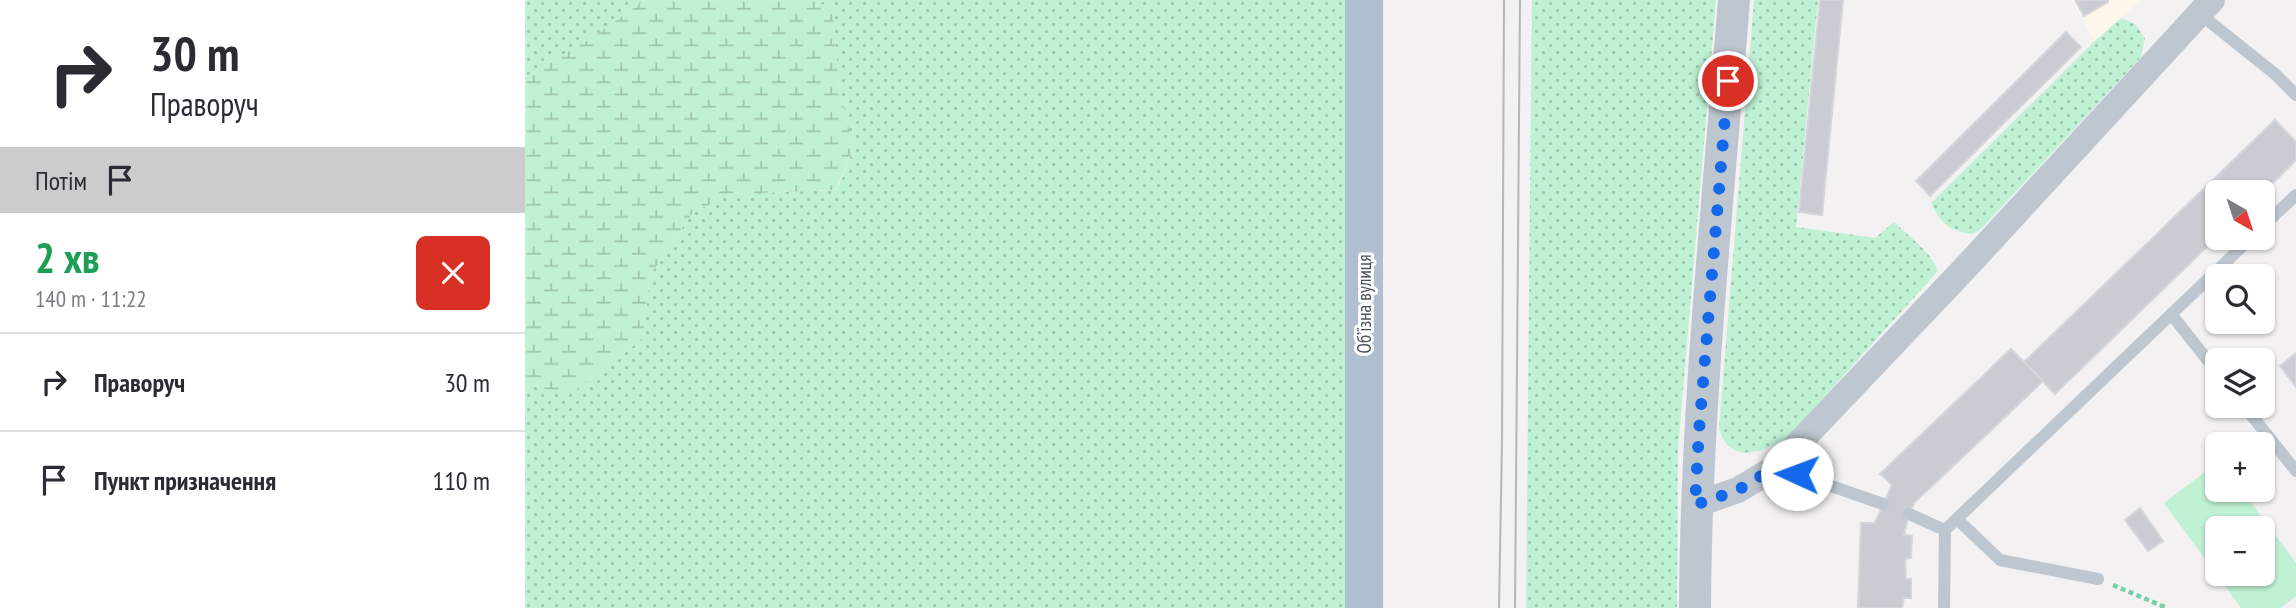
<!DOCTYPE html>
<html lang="uk">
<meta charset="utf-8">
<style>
body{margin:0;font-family:"PT Sans Narrow",sans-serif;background:#f2f2f3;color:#2b2b33;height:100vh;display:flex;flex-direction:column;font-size:26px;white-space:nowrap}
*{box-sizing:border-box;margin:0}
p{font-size:23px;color:#7c7c81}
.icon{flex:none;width:38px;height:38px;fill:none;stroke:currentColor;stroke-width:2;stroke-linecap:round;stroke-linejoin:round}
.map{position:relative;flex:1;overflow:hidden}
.side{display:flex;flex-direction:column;background:#fff;width:525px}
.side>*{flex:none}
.top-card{background:#fff;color:#2b2b33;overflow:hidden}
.needle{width:46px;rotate:141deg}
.fabs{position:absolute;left:1680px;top:180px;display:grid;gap:14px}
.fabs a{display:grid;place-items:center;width:70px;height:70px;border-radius:10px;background:#fff;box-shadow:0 2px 5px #0004;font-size:35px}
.pin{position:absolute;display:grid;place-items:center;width:60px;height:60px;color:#fff;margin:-30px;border:4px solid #fff;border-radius:50%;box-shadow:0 2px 7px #0007}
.me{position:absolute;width:77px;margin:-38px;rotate:272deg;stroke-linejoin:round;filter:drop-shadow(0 0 5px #0008)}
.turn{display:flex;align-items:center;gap:24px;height:147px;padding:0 35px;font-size:32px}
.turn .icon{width:91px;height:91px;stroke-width:2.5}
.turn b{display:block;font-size:49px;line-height:60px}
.then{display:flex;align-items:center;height:66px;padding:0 35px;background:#0003;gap:14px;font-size:26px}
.round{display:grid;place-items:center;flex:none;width:74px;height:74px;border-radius:10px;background:#f2f2f3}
.overview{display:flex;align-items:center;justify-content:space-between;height:119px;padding:0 35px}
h1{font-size:42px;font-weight:600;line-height:52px;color:#1e9e55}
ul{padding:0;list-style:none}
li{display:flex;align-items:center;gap:21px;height:98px;padding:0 35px;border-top:2px solid #e1e1e2}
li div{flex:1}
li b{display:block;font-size:26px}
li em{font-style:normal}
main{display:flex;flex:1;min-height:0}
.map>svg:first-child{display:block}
.commercial{fill:#fdf8eb}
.green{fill:url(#green-dots)}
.wetland{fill:url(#wetland-marsh)}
.pitch{fill:#bff1d4;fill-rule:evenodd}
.building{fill:#cbccd3;stroke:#d5d6dc;stroke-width:2}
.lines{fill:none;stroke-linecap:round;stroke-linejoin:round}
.path{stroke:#75d0a7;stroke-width:4.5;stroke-dasharray:5 3.5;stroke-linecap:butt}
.service{stroke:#bec7d0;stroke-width:12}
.minor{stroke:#bec7d0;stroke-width:26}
.tertiary{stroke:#bec7d0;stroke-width:32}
.primary{stroke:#b0bfd0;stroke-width:38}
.tram{stroke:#b3b6bb;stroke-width:2}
.route{stroke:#1468ea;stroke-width:12;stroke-dasharray:0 21.6}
.labels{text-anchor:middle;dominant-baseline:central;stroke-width:6;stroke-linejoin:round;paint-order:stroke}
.street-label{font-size:19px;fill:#48535f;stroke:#fff}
</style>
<main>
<section class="side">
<div class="top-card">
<div class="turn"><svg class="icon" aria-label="right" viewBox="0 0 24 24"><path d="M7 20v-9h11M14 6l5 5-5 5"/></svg><div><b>30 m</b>Праворуч</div></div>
<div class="then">Потім<svg class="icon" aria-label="arrive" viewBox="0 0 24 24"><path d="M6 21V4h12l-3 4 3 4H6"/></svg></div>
</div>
<div class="overview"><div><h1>2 хв</h1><p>140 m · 11:22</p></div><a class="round" style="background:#d93025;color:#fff"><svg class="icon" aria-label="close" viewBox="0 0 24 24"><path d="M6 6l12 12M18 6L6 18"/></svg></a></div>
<ul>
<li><svg class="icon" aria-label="right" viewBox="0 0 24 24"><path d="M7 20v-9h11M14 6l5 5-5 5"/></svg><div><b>Праворуч</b></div><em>30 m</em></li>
<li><svg class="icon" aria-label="arrive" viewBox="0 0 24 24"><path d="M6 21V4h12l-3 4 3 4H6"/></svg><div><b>Пункт призначення</b></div><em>110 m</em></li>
</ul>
</section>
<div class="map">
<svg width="1771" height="608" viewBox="0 0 1771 608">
<defs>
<pattern id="green-dots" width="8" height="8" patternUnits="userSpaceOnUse" patternTransform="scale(1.75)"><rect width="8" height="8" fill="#bff1d4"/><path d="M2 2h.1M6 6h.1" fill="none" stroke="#9dc6af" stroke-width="1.8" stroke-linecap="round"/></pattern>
<pattern id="wetland-marsh" width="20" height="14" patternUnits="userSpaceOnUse" patternTransform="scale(1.75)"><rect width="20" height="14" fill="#bff1d4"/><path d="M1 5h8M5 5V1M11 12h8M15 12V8" fill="none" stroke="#9dc6af"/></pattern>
</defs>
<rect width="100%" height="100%" fill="#f3f1f1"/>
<path class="commercial" d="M1547,0H1616L1570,41Z"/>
<g class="green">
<path d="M0,0H120L63,40L0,77Z"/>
<path d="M290,0H839V608H0V385L46,394L118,338L125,275L168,212L207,194L311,190L329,149L314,90L308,11Z"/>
<path d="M1007,0H1191L1153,449L1152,608H1001Z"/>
<path d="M1229,0H1293L1271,227L1350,238L1369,222C1385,238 1404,249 1413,271L1262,438C1237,452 1206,466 1194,429Z"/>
<path d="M1596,18L1610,24L1620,38L1616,57L1456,229L1448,234C1423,231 1417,224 1406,203L1570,41Z"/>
</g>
<path class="wetland" d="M120,0H290L308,11L314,90L329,149L310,190L207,194L168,212L125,275L118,338L46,394L0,385V77L63,40Z"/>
<path class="pitch" d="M1692,463V490H1717L1771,563V596L1755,608H1716L1639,503ZM1692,528H1738V574H1692Z"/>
<g class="building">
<path d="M1295,0H1318L1297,215L1274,212Z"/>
<path d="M1550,0H1583V2L1559,16Z"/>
<path d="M1541,32L1556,47L1405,196L1391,181Z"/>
<path d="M1750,120L1771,142V160L1738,193L1692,192V237L1530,394L1499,362Z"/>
<path d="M1486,349L1518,381L1389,503L1384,514L1379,535L1387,536L1386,558L1380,559L1381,579H1386V598H1379L1377,608H1333L1336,523H1350L1367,485L1355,474Z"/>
<path d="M1771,353V387L1755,366Z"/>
<path d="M1615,508L1638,541L1623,551L1600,520Z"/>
</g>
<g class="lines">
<path class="path" d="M1588,585L1642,608"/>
<g class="service">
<path d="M1675,14L1750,74L1771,95"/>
<path d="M1738,226L1771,195"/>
<path d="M1646,314L1692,372"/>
<path d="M1719,406L1771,471"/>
<path d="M1251,467L1358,504"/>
<path d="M1384,514L1420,530L1726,238"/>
<path d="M1432,519L1475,560L1573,579"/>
<path d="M1419,608L1420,530"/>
</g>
<path class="minor" d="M1170,505L1213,490L1251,467L1442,266L1687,0"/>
<path class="tertiary" d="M1170,608C1171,405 1193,202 1209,0"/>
<path class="primary" d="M839,0V608"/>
<g class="tram">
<path d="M974,608L977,441L979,0"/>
<path d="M990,608L995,0"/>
</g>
</g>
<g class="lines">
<path class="route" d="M1203,81L1174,431L1170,505L1213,490L1251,467L1272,474"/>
</g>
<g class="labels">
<g class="street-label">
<text transform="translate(839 304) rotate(-90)">Обʼїзна вулиця</text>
</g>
</g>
</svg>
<div class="fabs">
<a><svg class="needle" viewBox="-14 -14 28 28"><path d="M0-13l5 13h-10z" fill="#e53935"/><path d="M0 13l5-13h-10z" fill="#7c7c81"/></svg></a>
<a><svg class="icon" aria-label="search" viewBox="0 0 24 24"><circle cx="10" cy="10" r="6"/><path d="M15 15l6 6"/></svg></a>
<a><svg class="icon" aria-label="layers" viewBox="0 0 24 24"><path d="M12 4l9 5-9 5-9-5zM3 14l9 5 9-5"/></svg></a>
<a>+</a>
<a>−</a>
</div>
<div class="pin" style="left:1203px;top:81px;background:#d93025"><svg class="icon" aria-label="arrive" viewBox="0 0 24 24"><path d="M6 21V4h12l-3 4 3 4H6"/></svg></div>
<svg class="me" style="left:1272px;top:474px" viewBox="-20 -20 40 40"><circle r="19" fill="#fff"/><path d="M0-13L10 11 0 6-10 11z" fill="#1468ea"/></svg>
</div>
</main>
